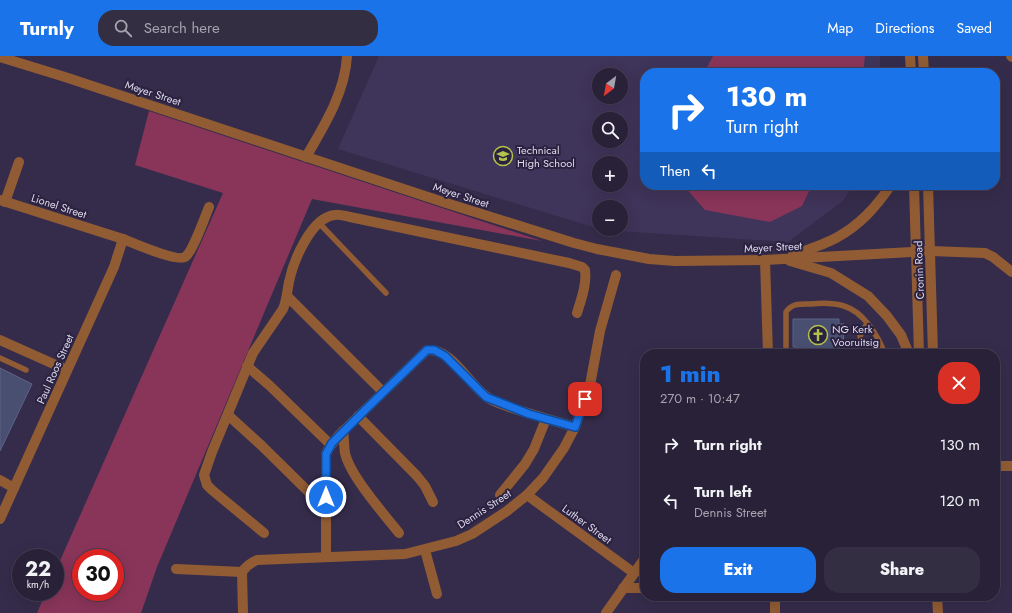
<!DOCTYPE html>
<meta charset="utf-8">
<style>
body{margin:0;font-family:Jost,sans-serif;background:#342e43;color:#f1f3f6;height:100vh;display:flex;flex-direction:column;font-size:15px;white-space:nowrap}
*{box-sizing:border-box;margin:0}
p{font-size:13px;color:#a5a3ae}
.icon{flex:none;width:22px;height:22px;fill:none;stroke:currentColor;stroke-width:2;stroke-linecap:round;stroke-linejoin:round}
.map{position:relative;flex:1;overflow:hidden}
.details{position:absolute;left:640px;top:293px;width:360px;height:252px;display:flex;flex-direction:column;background:#282138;border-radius:16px;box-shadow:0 4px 16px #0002,0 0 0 1px #443e53}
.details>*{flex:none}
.banner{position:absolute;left:640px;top:12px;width:360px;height:122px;border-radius:16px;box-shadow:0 4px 16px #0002,0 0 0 1px #443e53;background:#1a73e8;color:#fff;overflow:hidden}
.needle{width:26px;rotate:211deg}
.fabs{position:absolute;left:592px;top:12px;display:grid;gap:8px}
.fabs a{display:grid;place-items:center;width:36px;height:36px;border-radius:50%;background:#282138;box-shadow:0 4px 16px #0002,0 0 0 1px #443e53;font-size:20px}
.speed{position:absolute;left:12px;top:493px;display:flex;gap:8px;font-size:20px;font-weight:700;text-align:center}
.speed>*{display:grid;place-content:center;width:52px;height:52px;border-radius:50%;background:#282138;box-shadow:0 4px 16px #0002,0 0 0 1px #443e53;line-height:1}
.speed small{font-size:10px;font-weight:400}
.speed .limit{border:6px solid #d22;background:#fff;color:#111}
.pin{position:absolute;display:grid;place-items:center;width:34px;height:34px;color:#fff;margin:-17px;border-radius:8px;box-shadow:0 2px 6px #0006}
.me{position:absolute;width:44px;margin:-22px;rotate:0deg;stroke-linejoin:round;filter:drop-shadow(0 0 3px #0008)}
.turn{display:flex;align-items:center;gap:14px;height:84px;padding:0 20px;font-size:18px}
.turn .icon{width:52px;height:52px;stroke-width:2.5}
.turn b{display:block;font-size:28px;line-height:34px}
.then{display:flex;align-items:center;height:38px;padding:0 20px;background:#0003;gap:8px;font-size:15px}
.round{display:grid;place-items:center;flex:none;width:42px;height:42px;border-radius:16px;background:#342e43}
.headline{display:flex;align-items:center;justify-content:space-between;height:68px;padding:0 20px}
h1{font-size:24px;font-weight:800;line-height:30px;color:#1a73e8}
.button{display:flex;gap:8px;margin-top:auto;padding:8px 20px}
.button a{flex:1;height:46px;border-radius:16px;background:#1a73e8;color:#fff;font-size:16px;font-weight:800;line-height:46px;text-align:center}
.button a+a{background:#342e43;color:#f1f3f6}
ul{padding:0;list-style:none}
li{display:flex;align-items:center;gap:12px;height:56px;padding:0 20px}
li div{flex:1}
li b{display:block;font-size:15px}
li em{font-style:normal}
header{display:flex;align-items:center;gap:24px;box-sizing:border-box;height:56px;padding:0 20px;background:#1a73e8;color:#fff}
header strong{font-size:19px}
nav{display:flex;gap:22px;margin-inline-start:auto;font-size:14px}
.search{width:280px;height:36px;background:#342e43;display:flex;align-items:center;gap:10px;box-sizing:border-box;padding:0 14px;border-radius:16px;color:#a5a3ae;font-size:15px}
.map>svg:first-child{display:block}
.built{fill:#3f3459;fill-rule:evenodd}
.green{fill:#893559;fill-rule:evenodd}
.building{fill:#494f71;stroke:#5d6386}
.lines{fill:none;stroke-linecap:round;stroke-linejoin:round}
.service{stroke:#915c34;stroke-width:5.5}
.minor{stroke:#915c34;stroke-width:10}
.tertiary{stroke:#915c34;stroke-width:10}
.route-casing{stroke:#114b97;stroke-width:10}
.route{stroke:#1a73e8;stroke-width:7}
.labels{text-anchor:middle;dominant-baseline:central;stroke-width:4;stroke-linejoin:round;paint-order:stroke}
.street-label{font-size:11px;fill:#dfdaee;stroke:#2b2240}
.poi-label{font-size:11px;fill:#dfdaee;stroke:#2b2240;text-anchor:start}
</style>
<header>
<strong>Turnly</strong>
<div class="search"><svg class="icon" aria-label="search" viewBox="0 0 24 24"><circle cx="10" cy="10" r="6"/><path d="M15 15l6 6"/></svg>Search here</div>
<nav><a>Map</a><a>Directions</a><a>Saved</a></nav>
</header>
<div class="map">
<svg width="1012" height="557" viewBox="0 0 1012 557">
<rect width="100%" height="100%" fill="#352c4b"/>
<path class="built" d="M379,0H880V17H645V129H853L844,144L788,186L602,174L600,173H621V151H599V173L338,93ZM599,19H621V41H599ZM599,63H621V85H599ZM599,107H621V129H599Z"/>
<g class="green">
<path d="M713,0H865L863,17H704Z"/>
<path d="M149,55L542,185L312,143L157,511L141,557H37L46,536H55V516L223,137L135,109ZM81,502H115V536H81Z"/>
<path d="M683,129H812L802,150L770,166L705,154Z"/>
</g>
<g class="building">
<path d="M793,263H839V268H844L843,296H816V298H796V291H793Z"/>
<path d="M0,312L32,328L0,395Z"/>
</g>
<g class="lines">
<g class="service">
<path d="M319,167L386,237"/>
<path d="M786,298V256C792,247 800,248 811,248C821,247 834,247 844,250C864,256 878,280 885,298"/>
<path d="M865,298L860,280L867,267"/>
<path d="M0,302L26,314"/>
</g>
<g class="minor">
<path d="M1011,0L1012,1"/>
<path d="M306,101C324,70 345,37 347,0"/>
<path d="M0,144L123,183L114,211L0,463"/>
<path d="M5,146L19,106"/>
<path d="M123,183C133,187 177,206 185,201C192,197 205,161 209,151"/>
<path d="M930,195L985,197L993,201L1012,216"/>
<path d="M765,204L768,298"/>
<path d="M287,240L383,336"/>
<path d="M0,284L67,314"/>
<path d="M247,310L269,329L331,389"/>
<path d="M228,359L261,389L326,453"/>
<path d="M358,360L417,420L425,430L433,446"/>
<path d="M343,375C344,382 344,390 345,397C350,420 384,458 399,477"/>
<path d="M995,410H1012"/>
<path d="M0,424L14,432"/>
<path d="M500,439L525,408L534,393L546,363"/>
<path d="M527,439L634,517"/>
<path d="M264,477L212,434L207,429L204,419L212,396L253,297L283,253C287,244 287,235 289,226C293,206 311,161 335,159C339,158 345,160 350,161L569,207L582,211L585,214C587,228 581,244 577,257"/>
<path d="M425,494L437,538"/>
<path d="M326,501V398L329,392L339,379L427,294C452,292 468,328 487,341C494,346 504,349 512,352C533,359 554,365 575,371"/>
<path d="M176,513L242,516"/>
<path d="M242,516C246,510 250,507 257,504L405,498L456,485L472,478L507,455L527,439L543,422L564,392L575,371L590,329L600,275L616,219"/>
<path d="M242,516L243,557"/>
<path d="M623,532H645"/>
<path d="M775,540V557"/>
<path d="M606,557L645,502"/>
</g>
<g class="tertiary">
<path d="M910,0L911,17"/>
<path d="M923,0L924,17"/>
<path d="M0,1L65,21L443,146L574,187L597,193L649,203L675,205L765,204L930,195"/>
<path d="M914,129L919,298"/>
<path d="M928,129L933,298"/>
<path d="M793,199C807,194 823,189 836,182C860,169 876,151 891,129"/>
<path d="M790,205L831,217L868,240L887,260L901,279L909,298"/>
<path d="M937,540L938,557"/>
</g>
</g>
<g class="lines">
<defs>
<path id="route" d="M326,441V398L332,387L365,354L427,294H434L445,300L486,341L529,358L575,371L585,343"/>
</defs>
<use href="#route" class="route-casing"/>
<use href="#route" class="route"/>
</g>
<defs>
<symbol id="school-ring" viewBox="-11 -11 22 22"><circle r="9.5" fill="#2b2240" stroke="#b2c34b" stroke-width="1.5"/><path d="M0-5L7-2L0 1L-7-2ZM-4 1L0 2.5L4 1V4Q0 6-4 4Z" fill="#b2c34b"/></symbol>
<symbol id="church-ring" viewBox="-11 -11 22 22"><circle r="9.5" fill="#2b2240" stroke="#b2c34b" stroke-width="1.5"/><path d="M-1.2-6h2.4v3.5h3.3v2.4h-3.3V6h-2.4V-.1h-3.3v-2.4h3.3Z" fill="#b2c34b"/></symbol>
</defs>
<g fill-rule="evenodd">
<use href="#school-ring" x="492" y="89" width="22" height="22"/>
<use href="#church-ring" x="807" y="268" width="22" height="22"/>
</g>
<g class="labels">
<g class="street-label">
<text transform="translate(153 37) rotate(18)">Meyer Street</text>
<text transform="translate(461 139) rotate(18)">Meyer Street</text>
<text transform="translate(59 150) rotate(18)">Lionel Street</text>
<text transform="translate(773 191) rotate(-3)">Meyer Street</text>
<text transform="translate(919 214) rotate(-92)">Cronin Road</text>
<text transform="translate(55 313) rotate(-66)">Paul Roos Street</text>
<text transform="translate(484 453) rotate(-33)">Dennis Street</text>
<text transform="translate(587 468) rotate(36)">Luther Street</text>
</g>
<g class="poi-label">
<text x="517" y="94">Technical<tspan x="517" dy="13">High School</tspan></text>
<text x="832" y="273">NG Kerk<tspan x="832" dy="13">Vooruitsig</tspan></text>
</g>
</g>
</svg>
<div class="fabs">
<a><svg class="needle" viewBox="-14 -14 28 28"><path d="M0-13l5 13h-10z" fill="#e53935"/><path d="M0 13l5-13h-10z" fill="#a5a3ae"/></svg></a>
<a><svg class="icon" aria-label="search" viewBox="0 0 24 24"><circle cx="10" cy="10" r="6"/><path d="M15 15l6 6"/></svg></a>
<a>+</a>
<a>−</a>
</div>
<div class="speed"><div>22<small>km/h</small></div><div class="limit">30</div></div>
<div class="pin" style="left:585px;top:343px;background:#d93025"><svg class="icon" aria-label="arrive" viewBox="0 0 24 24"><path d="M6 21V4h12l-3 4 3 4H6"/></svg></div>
<svg class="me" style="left:326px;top:441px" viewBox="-20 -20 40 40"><circle r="17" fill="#1a73e8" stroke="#fff" stroke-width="3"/><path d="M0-11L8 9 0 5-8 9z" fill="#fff"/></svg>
<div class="banner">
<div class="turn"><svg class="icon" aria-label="right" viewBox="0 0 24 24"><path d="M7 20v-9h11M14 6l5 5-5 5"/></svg><div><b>130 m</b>Turn right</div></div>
<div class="then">Then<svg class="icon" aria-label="left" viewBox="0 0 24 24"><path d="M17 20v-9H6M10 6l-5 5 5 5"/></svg></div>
</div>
<section class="details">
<div class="headline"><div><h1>1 min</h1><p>270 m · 10:47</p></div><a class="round" style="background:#d93025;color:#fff"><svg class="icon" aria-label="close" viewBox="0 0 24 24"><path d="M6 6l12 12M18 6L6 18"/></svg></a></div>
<ul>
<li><svg class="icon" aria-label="right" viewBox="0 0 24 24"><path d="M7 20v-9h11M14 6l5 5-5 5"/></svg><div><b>Turn right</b></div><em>130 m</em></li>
<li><svg class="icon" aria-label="left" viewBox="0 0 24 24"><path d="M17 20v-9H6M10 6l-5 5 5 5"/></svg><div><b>Turn left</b><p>Dennis Street</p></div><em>120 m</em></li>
</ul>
<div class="button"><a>Exit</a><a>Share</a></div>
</section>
</div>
